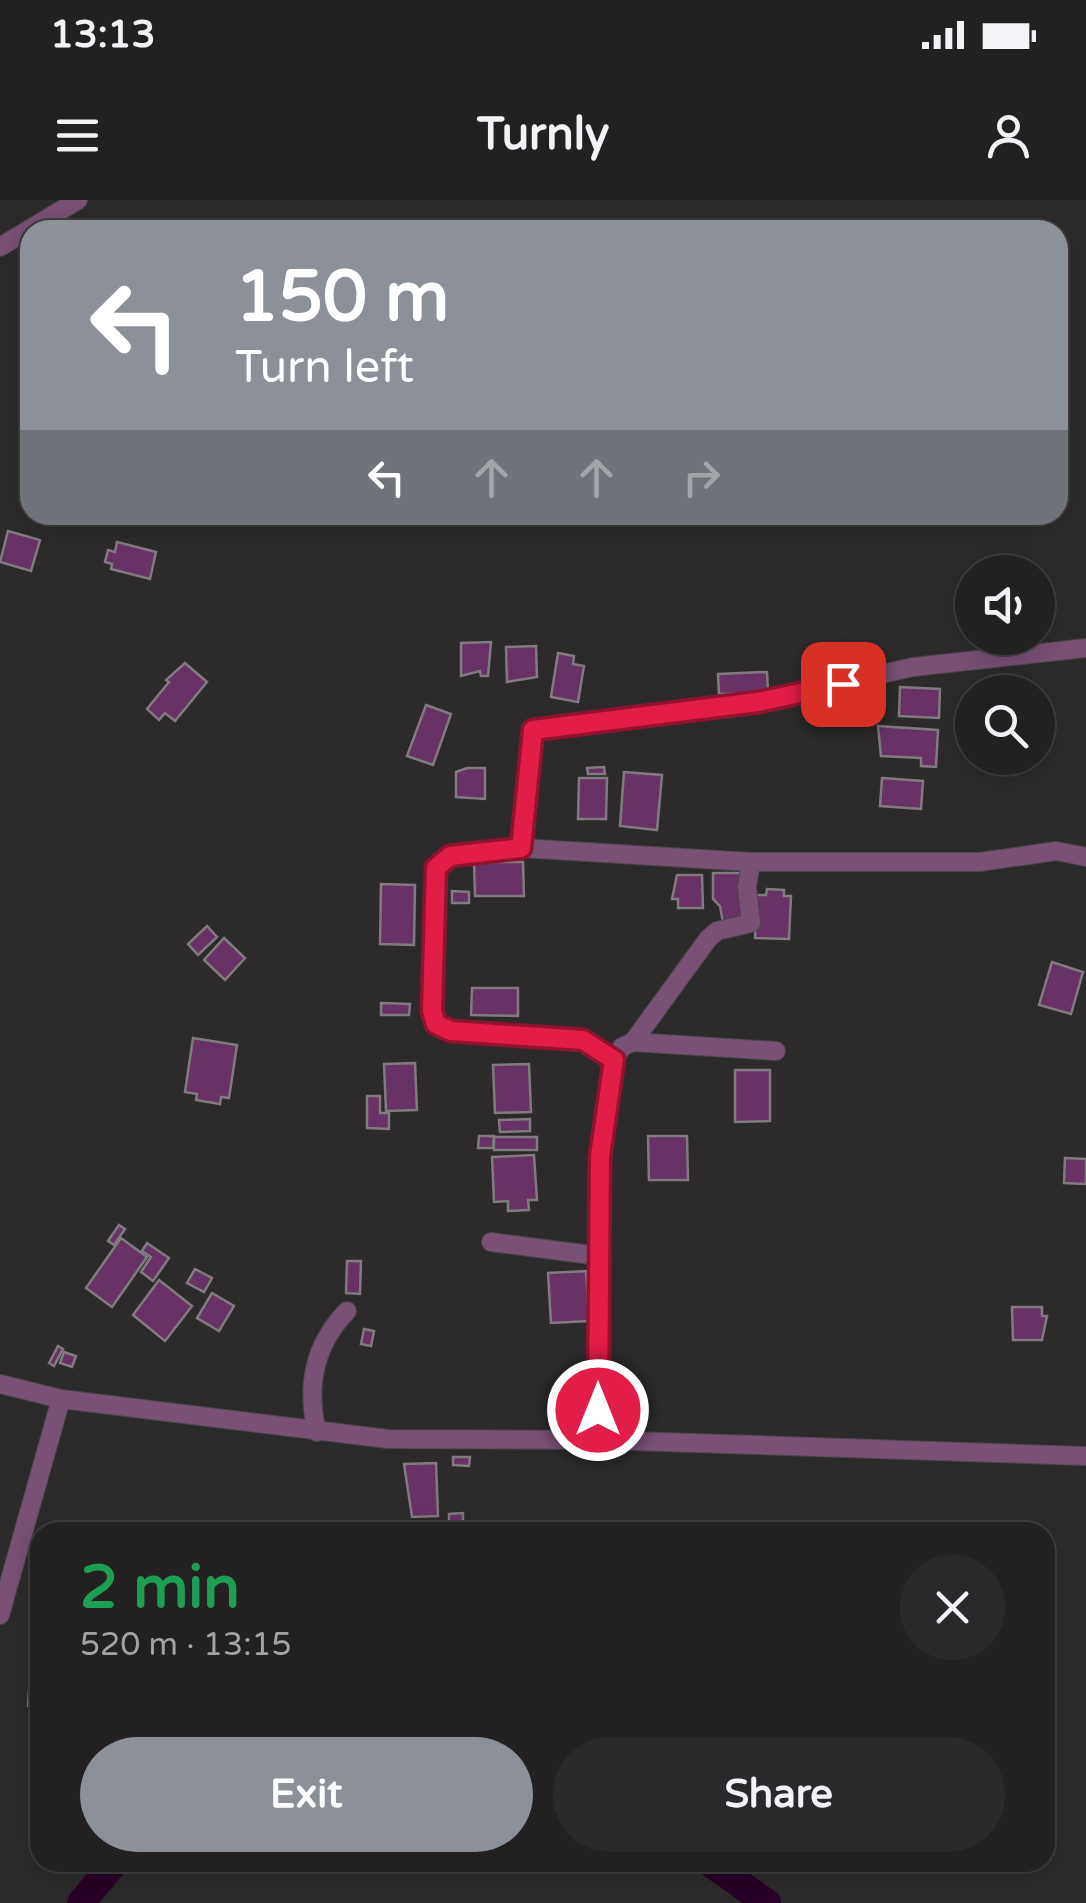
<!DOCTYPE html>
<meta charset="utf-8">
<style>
body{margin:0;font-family:"Varela Round",sans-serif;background:#2a282a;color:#f1f3f6;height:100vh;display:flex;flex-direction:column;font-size:38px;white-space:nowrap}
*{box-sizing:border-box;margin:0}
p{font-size:32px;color:#a2a3a5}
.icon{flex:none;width:55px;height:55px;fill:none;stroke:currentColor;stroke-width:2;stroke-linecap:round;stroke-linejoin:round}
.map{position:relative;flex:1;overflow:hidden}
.sheet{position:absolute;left:30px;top:1322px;width:1025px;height:350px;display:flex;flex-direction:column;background:#222021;border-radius:30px;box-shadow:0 5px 25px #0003,0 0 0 2px #3f3e3f}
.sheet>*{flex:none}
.top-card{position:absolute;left:20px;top:20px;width:1048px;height:305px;border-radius:30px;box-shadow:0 5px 25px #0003,0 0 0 2px #3f3e3f;background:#8c9099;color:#fff;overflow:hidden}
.buttons{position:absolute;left:955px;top:355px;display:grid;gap:20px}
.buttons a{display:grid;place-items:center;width:100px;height:100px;border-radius:50%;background:#222021;box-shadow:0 5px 25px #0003,0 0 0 2px #3f3e3f;font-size:50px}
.pin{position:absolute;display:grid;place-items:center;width:85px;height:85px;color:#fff;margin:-42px;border-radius:20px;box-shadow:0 5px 15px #0006}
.me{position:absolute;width:110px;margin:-55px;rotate:0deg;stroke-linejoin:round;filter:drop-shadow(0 0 8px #0008)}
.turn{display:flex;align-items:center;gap:35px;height:210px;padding:0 50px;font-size:45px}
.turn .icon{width:130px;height:130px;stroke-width:2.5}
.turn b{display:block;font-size:70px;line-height:85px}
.lanes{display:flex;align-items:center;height:95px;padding:0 50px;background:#0003;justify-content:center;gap:50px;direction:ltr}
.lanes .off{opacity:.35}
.round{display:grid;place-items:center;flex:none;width:105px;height:105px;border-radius:52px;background:#2a282a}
.head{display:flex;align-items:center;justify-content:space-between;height:170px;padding:0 50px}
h1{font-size:60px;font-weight:700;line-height:75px;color:#1e9e55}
.button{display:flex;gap:20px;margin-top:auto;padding:20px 50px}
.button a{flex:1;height:115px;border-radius:60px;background:#8c9099;color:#fff;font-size:40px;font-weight:700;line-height:115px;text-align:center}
.button a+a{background:#2a282a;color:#f1f3f6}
.status{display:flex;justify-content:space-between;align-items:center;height:70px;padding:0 50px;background:#222021;direction:ltr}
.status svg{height:28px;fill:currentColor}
header{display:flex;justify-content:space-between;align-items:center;height:130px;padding:0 50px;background:#222021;font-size:45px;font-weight:700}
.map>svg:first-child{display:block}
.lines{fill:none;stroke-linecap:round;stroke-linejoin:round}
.river{stroke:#260125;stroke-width:28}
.building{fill:#683264;stroke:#7f7b7f;stroke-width:2.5}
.minor-casing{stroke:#494749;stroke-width:20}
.minor{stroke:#785175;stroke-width:18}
.route-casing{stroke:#92132f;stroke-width:25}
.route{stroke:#e11d48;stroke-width:18}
</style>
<div class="status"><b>13:13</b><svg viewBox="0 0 49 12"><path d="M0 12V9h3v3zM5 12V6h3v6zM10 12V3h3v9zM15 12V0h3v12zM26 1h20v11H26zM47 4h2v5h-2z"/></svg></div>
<header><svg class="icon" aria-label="menu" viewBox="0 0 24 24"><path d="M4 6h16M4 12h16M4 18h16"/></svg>Turnly<svg class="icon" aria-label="person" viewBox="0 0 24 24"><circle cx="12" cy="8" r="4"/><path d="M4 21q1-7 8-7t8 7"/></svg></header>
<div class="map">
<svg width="1086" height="1703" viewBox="0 0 1086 1703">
<rect width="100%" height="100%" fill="#2d2a2c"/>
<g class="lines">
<g class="river">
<path d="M709,1662L767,1703"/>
<path d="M81,1703L115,1662"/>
</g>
</g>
<g class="building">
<path d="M8,331L40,340L31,371L0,362Z"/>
<path d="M117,342L156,352L150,379L111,369L112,364L105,362L108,350L115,352Z"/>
<path d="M491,442L488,476H481L480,471L461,476V443Z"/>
<path d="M536,446L537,477L507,482L506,447Z"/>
<path d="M558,453L574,456L573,464L584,466L578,502L551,497Z"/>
<path d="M185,463L207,482L175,521L165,513L159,520L147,509L169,482L166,480Z"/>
<path d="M767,472L768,493L719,494L718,474Z"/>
<path d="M900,487L940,489L939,518L899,516Z"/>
<path d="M426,505L451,514L433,565L407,556Z"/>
<path d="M878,526L938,530L936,567L921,566V558L881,556Z"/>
<path d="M604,567L605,574H588L587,568Z"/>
<path d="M467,568H485V599L456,597V572Z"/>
<path d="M624,572L662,575L657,630L620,626Z"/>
<path d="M579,578H607L606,619H578Z"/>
<path d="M882,578L923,581L921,609L880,606Z"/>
<path d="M474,662H523L524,696H475Z"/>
<path d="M713,673H745V717L723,723L720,706L713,699Z"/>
<path d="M677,675H702L703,708H678V699H672Z"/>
<path d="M381,684L415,685L414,745L380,744Z"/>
<path d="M767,689L784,690V696H791L789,739L755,738L757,695H766Z"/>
<path d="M452,691L469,692V703H452Z"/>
<path d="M207,726L217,737L198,755L188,744Z"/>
<path d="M224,738L245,758L225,780L204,760Z"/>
<path d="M1052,762L1083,772L1071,814L1039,805Z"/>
<path d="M472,788H518V816L471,815Z"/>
<path d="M381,803L410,804L409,815H381Z"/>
<path d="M193,838L237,845L229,898L221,897L220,904L196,900L197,894L185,892Z"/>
<path d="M415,863L417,910L386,911L384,864Z"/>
<path d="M529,864L531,912L495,913L493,865Z"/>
<path d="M735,870H770V921L735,922Z"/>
<path d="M367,896H380V913H389V929L367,928Z"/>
<path d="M530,919V931L500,932L499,920Z"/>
<path d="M479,936H494L493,948H478Z"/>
<path d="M648,936H687L688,980H649Z"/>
<rect x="494" y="937" width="43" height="13"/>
<path d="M534,955L537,1000H528L529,1010L508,1011V1001L494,1002L492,957Z"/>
<path d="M1065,958L1086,959V984L1064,983Z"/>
<path d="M119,1025L125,1029L114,1045L108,1041Z"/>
<path d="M121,1038L147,1057L112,1107L86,1088Z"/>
<path d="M147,1043L169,1058L153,1081L141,1072L151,1057L142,1051Z"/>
<path d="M347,1061H361L360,1094L346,1093Z"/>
<path d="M195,1069L212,1078L204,1092L187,1083Z"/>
<path d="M586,1071L589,1121L551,1123L548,1073Z"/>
<path d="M159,1080L192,1106L165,1141L133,1115Z"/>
<path d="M212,1093L234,1106L219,1131L197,1118Z"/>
<path d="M1012,1107H1042V1116H1047L1042,1140H1013Z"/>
<path d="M364,1129L374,1131L371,1146L361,1144Z"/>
<path d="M58,1146L63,1149L54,1166L49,1163Z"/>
<path d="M64,1152L76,1156L72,1167L60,1163Z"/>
<path d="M453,1257H470L469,1266L453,1265Z"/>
<path d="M436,1263L438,1316L412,1317L404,1264Z"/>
<path d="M463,1313V1325H449V1314Z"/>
<path d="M29,1490H40V1507L28,1506Z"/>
</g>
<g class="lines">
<defs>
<g id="minor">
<path d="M0,47L78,0"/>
<path d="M521,648L533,530L758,502L913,467L1086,448"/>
<path d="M633,842L708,739L717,731L751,723L747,687L751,662"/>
<path d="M614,860L583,840L451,831L436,824L432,811L436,668L449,656L521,648L751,662H980L1056,651L1086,657"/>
<path d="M491,1042L599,1056"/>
<path d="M0,1184L61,1199L388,1239L602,1240L1086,1256"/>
<path d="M317,1232C306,1186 314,1145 347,1111"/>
<path d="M602,1240L600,955L614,860L622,847L633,842L776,851"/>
<path d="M0,1415L61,1199"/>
</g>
</defs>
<use href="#minor" class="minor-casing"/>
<use href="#minor" class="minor"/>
</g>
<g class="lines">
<defs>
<path id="route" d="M598,1210L600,956L614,860L583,840L451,831L436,824L432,811L436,668L450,656L521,648L533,530L758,502L843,484"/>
</defs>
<use href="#route" class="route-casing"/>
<use href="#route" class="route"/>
</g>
</svg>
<div class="buttons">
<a><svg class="icon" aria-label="sound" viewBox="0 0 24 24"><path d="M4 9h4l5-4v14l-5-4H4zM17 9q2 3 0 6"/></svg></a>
<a><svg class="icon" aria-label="search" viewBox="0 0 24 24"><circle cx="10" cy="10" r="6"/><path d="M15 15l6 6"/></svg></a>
</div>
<div class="pin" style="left:843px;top:484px;background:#d93025"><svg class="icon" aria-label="arrive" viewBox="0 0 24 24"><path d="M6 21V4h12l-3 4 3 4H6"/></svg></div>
<svg class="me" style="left:598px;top:1210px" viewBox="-20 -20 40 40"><circle r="17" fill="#e11d48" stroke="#fff" stroke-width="3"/><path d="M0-11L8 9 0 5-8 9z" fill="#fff"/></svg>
<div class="top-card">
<div class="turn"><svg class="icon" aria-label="left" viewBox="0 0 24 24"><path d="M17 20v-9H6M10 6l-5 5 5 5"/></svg><div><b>150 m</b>Turn left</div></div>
<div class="lanes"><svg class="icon" aria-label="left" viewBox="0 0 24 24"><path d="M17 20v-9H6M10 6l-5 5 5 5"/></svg><svg class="icon off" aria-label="ahead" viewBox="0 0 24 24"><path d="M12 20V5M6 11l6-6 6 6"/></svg><svg class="icon off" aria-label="ahead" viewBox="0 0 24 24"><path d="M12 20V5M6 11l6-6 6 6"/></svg><svg class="icon off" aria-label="right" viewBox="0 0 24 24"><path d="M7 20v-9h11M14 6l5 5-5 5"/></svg></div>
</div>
<section class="sheet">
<div class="head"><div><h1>2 min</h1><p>520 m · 13:15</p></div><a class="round"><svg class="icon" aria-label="close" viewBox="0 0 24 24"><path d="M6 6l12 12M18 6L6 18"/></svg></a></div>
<div class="button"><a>Exit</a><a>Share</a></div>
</section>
</div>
